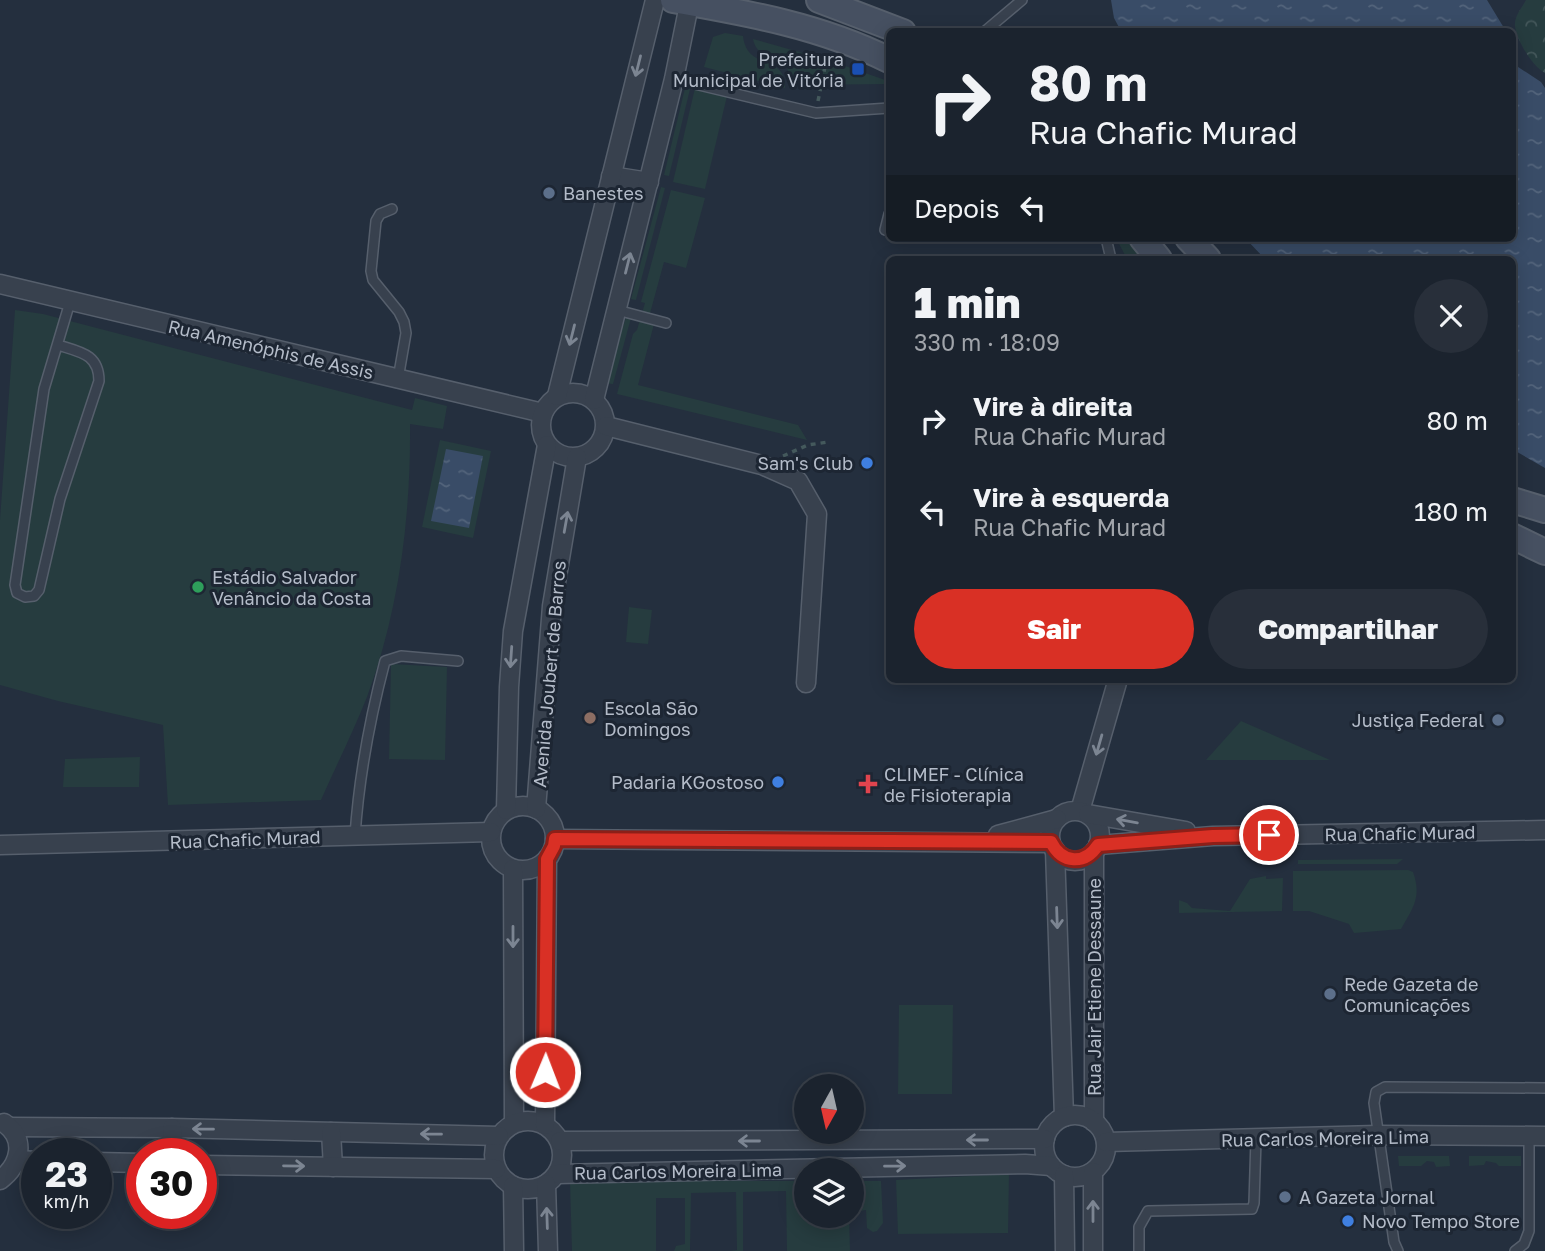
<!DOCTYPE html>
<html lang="pt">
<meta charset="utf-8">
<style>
body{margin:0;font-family:"Golos Text",sans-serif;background:#282f3a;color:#f1f3f6;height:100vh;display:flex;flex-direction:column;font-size:26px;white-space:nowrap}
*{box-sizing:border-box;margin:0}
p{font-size:23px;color:#a0a4aa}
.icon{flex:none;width:38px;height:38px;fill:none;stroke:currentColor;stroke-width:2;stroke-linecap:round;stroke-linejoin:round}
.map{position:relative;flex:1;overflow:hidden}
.details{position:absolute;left:886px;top:256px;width:630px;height:427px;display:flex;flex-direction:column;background:#1b232e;border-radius:10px;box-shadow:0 4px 18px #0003,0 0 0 2px #39404a}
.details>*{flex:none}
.top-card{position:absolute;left:886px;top:28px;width:630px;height:214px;border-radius:10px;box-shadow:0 4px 18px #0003,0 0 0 2px #39404a;background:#1b232e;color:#f1f3f6;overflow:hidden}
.needle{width:46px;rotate:188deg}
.controls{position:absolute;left:794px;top:1074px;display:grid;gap:14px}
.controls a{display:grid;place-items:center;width:70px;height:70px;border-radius:50%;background:#1b232e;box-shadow:0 4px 18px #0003,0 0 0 2px #39404a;font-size:35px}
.speed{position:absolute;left:21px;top:1138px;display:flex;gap:14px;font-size:35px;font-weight:700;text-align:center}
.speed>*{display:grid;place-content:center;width:91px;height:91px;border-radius:50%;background:#1b232e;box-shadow:0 4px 18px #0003,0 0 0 2px #39404a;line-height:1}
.speed small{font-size:18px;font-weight:400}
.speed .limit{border:10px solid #d22;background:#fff;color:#111}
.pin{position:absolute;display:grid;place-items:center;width:60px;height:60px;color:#fff;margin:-30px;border:4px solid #fff;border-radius:50%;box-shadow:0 2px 7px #0007}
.me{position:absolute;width:77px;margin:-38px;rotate:1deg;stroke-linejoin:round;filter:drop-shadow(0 0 5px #0008)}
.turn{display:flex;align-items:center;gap:24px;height:147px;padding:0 28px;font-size:32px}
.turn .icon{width:91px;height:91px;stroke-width:2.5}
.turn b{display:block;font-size:49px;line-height:60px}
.then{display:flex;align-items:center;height:66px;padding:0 28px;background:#0003;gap:14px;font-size:26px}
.round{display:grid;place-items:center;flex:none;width:74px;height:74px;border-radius:37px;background:#282f3a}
.summary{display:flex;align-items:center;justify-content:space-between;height:119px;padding:0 28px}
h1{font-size:42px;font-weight:800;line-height:52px}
.cta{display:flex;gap:14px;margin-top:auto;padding:14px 28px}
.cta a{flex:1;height:80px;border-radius:42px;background:#d93025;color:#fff;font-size:28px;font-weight:800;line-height:80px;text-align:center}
.cta a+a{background:#282f3a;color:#f1f3f6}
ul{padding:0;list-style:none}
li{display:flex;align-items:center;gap:21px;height:91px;padding:0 28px}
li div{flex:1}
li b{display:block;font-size:26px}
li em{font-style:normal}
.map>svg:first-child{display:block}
.green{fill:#263c3f}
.forest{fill:url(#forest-crowns)}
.water{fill:url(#water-ripples)}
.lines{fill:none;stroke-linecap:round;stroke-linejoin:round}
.service-casing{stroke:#565f6c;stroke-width:12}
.minor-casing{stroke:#565f6c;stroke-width:21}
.secondary-casing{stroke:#565f6c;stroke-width:28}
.path{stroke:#44595c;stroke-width:3.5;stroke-dasharray:5 5;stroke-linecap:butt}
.service{stroke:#38414e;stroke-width:9}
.minor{stroke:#38414e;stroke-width:18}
.secondary{stroke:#465061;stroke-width:24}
.oneway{stroke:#7c8592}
.route-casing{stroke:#8d1f18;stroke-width:18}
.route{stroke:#d93025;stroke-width:12}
.transit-dot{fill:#1a4fb4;stroke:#1d2633;stroke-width:2.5}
.service-dot{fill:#5c6f8a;stroke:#1d2633;stroke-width:2.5}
.shop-dot{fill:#3f7fe0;stroke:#1d2633;stroke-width:2.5}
.leisure-dot{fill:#2e9e5b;stroke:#1d2633;stroke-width:2.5}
.education-dot{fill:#8d6e63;stroke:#1d2633;stroke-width:2.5}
.health-dot{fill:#e0444e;stroke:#1d2633;stroke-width:2.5}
.labels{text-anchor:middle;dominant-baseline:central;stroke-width:6;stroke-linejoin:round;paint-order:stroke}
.poi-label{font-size:18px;fill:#b4bcc9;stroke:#1d2633;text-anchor:start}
.street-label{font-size:18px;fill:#b4bcc9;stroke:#1d2633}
</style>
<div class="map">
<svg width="1545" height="1251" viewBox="0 0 1545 1251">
<defs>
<pattern id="forest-crowns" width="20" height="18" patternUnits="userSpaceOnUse" patternTransform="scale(1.75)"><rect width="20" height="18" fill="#263c3f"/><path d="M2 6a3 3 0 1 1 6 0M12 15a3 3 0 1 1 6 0" fill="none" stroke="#435659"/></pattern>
<pattern id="water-ripples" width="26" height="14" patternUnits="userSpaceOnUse" patternTransform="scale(1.75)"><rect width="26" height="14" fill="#394c67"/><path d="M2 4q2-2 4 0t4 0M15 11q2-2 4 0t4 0" fill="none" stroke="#53647b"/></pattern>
</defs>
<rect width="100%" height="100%" fill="#242f3e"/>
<g class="green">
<path d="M725,33L743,36C747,72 786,53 785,88L704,67L713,37Z"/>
<path d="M753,39L831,61L888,81L889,84L793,85C787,48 758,65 753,39Z"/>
<path d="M686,84L691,85L669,176L664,175Z"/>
<path d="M695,88L727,96L705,189L673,182Z"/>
<path d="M661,187L665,188L636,300L631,299Z"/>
<path d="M671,190L705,198L686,268L664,262L649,317L654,324L638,385L798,425L807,440L617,394L633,334L637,330L645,303L641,302Z"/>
<path d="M1116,238H1125L1142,259H1127Z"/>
<path d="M15,310L43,314L412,410L415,398L447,406L443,429L410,424C411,516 399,611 367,697C353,732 336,766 321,800L168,805L163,725L58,701L0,685V520Z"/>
<path d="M626,318H631L613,384L603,383Z"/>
<path d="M440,440L491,451L473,538L422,527Z"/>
<path d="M629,607L652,610L648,644L626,642Z"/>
<path d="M391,664L447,667L445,760L389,759Z"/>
<path d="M1241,721L1330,760H1206Z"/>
<path d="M140,757L139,787H63L65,759Z"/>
<path d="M1403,859L1397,864H1298V860Z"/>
<path d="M1408,870L1413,872C1422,897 1413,908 1401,929L1354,933L1349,924L1309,911H1293V871Z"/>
<path d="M1266,876V879L1283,878L1282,911L1179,913V900L1187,903L1192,908L1230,911L1250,879Z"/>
<path d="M899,1005H953L952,1094H898Z"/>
<path d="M1398,1156H1449L1450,1166L1436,1167L1434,1162L1427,1161L1421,1166H1399Z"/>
<path d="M1469,1156H1521V1166H1499L1496,1163L1486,1161L1484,1165L1469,1166Z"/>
<path d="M1009,1174L1008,1233L898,1234L896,1180Z"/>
<path d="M570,1181H807V1216H849L850,1251H787L786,1191L743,1192V1251H730L737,1250L736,1192L691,1193L690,1251H674L676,1246L685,1244V1198H656V1251H572Z"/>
<path d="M852,1181H881L883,1223L877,1231L873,1232L867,1228L866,1210L852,1212Z"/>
</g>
<path class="forest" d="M1526,0H1545V73C1532,66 1517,41 1515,26C1514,16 1522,8 1526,0Z"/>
<g class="water">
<path d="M1111,0H1487L1504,28V31H1121L1114,18Z"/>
<path d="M1512,63L1541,82L1545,88V468L1512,449V259H1265L1245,238H1512Z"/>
<path d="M446,449L483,456L469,528L431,521Z"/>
</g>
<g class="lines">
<defs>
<g id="service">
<path d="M984,32L1022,0"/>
<path d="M674,79L816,113L889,108"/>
<path d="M392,209L380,214L376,221L371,271L373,280L399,312L404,322L406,333L398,379"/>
<path d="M885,230L889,214"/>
<path d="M1106,238L1111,259"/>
<path d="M617,310L666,323"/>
<path d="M58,345C80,352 99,354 99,381L60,499L39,590L34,596L25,597L17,593L15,585L44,389L70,302"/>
<path d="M355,836C359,776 370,718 385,661L401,656L458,661"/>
<path d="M1139,1251V1227L1148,1211L1252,1209L1254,1203L1256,1139"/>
<path d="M1398,1251L1394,1242L1374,1103L1376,1092L1385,1087L1545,1088"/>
<path d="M1515,1251L1524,1244L1529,1231V1136"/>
</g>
<g id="minor">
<path d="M611,176L649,182"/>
<path d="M0,284L543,413"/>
<circle cx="573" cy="425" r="32"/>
<path d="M557,396L655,0"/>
<path d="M594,400L674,79L690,0"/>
<path d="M606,426L762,465L798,481L817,514L806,683"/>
<circle cx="523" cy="838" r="32"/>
<path d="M536,809L552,606L577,457"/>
<path d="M506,810L509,687L513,631L547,445"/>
<path d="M1080,811L1118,679"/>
<circle cx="1075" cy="836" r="25"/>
<path d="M1088,814L1186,831"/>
<path d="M998,835L1057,819"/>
<path d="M555,839L1051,843"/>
<path d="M0,845L491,832"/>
<path d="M1098,845L1213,836L1545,830"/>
<path d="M1055,850L1064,1117"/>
<path d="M1094,852V1122"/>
<path d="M513,869L514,1123"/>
<circle cx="1075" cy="1146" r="31"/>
<circle cx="528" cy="1155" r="34"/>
<path d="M545,1125L547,859"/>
<path d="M10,1127L172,1128L499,1136"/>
<path d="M172,1128L173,1153"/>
<path d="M331,1132L333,1167"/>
<path d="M560,1141L1045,1139"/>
<path d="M1106,1142L1378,1135L1545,1136"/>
<path d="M17,1160L37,1161"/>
<path d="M96,1162L142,1163"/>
<path d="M201,1165L496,1169"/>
<path d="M1093,1172V1251"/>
<path d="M557,1174L1025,1164L1051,1166"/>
<path d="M1064,1175L1065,1251"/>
<path d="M0,1180C20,1165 27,1139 4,1123"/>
<path d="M546,1184L548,1251"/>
<path d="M513,1186L514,1251"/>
</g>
<g id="secondary">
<path d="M673,0C747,13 821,26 889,60"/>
<path d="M819,0L903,32"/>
<path d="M1142,238L1159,259"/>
<path d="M1188,238L1208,259"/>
<path d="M1512,500L1545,510"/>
<path d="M1512,536L1545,552"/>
</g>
</defs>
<use href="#service" class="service-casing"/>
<use href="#minor" class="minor-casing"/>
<use href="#secondary" class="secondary-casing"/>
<g class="path">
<path d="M818,101L827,57"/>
<path d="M783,456L808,445L828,442"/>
</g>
<use href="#service" class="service"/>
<use href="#minor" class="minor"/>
<use href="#secondary" class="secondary"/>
</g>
<defs><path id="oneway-shaft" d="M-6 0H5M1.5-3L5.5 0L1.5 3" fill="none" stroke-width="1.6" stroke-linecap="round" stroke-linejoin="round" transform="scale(1.75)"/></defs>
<g class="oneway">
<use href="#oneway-shaft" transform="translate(638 66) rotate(104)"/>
<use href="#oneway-shaft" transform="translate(628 263) rotate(-76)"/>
<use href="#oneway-shaft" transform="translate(572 335) rotate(104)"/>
<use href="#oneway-shaft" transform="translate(566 522) rotate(-80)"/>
<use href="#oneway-shaft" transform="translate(511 657) rotate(94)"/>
<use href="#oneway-shaft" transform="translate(1099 745) rotate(106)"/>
<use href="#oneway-shaft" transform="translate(1127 821) rotate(-170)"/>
<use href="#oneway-shaft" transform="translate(1057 918) rotate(88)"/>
<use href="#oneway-shaft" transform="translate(513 937) rotate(90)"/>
<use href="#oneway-shaft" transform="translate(203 1129) rotate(-179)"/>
<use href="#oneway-shaft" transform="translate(431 1134) rotate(-179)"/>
<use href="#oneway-shaft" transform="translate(977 1140) rotate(180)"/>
<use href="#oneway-shaft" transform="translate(749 1141) rotate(180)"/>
<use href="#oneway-shaft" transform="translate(294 1166) rotate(1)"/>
<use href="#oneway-shaft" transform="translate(895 1166) rotate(-1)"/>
<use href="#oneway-shaft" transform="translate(1093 1211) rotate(-90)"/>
<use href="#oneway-shaft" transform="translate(547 1218) rotate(-92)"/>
</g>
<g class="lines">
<defs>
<path id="route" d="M545,1072L547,859L554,846L555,839L1051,842C1062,864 1085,865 1098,845L1213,836L1269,835"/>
</defs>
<use href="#route" class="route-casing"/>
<use href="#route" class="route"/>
</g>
<rect class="transit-dot" x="851" y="62" width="14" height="14" rx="3.5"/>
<g class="service-dot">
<circle cx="549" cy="193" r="7"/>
<circle cx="1498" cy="720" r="7"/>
<circle cx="1330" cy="994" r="7"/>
<circle cx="1285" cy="1197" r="7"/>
</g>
<g class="shop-dot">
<circle cx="867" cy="463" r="7"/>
<circle cx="778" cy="782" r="7"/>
<circle cx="1348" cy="1221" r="7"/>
</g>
<circle class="leisure-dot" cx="198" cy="587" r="7"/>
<circle class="education-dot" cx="590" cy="718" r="7"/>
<path class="health-dot" d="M864.5 773.5h7v7h7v7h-7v7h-7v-7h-7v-7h7z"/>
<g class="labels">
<g class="poi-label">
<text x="844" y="59" text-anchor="end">Prefeitura<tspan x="844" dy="21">Municipal de Vitória</tspan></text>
<text x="563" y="193">Banestes</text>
<text x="853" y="463" text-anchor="end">Sam's Club</text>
<text x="212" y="577">Estádio Salvador<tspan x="212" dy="21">Venâncio da Costa</tspan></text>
<text x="604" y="708">Escola São<tspan x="604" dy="21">Domingos</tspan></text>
<text x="1484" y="720" text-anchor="end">Justiça Federal</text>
<text x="884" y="774">CLIMEF - Clínica<tspan x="884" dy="21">de Fisioterapia</tspan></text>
<text x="764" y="782" text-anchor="end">Padaria KGostoso</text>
<text x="1344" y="984">Rede Gazeta de<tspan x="1344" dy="21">Comunicações</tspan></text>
<text x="1299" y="1197">A Gazeta Jornal</text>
<text x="1362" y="1221">Novo Tempo Store</text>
</g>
<g class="street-label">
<text transform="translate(271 349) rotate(13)">Rua Amenóphis de Assis</text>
<text transform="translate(549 674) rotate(-85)">Avenida Joubert de Barros</text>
<text transform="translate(1400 833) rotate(-1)">Rua Chafic Murad</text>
<text transform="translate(245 839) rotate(-2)">Rua Chafic Murad</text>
<text transform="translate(1094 987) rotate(-90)">Rua Jair Etiene Dessaune</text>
<text transform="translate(1325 1138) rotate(-1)">Rua Carlos Moreira Lima</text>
<text transform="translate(678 1171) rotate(-1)">Rua Carlos Moreira Lima</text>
</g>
</g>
</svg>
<div class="controls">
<a><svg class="needle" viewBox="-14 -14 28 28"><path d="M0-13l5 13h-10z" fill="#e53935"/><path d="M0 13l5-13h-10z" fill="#a0a4aa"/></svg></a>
<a><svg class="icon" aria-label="layers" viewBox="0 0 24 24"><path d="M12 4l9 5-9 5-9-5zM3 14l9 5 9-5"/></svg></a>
</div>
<div class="speed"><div>23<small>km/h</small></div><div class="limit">30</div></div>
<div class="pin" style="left:1269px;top:835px;background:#d93025"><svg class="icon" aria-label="arrive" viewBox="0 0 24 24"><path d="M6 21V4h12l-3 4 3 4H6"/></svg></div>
<svg class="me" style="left:545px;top:1072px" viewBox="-20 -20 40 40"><circle r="17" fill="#d93025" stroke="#fff" stroke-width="3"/><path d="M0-11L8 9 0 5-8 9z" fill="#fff"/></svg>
<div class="top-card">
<div class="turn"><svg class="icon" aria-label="right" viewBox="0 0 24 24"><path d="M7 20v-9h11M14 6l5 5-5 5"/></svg><div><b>80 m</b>Rua Chafic Murad</div></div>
<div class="then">Depois<svg class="icon" aria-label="left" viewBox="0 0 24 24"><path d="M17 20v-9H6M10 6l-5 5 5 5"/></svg></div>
</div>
<section class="details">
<div class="summary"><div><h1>1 min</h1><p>330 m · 18:09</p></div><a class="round"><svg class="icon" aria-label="close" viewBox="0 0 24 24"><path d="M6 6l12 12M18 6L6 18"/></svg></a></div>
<ul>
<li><svg class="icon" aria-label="right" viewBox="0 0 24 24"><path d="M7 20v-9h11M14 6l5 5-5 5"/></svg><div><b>Vire à direita</b><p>Rua Chafic Murad</p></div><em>80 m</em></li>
<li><svg class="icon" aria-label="left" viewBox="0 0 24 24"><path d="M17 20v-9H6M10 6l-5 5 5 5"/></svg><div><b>Vire à esquerda</b><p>Rua Chafic Murad</p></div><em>180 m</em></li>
</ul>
<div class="cta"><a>Sair</a><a>Compartilhar</a></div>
</section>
</div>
